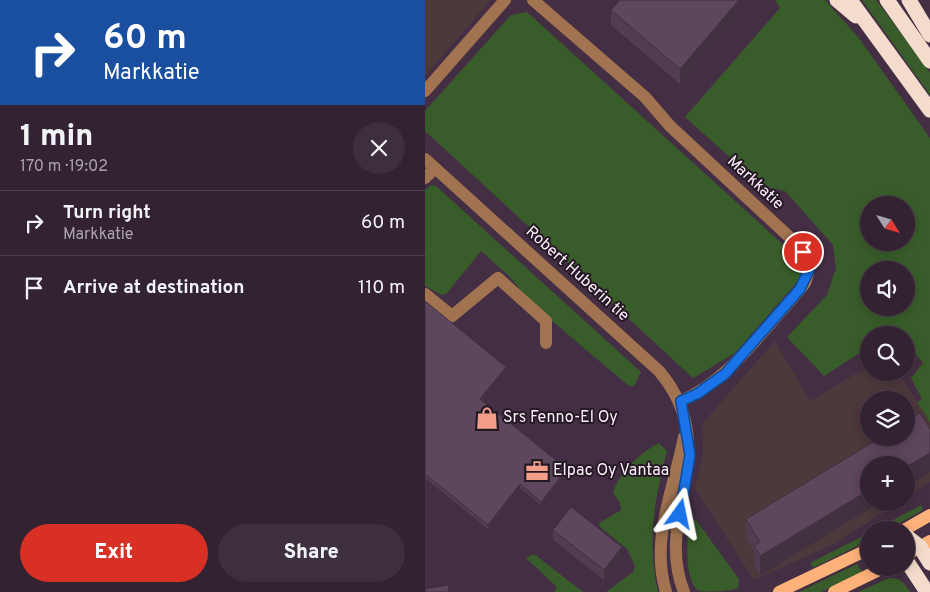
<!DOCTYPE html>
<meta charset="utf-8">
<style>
body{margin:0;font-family:Overpass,sans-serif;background:#3e2f3e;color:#f1f3f6;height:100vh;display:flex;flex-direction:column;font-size:19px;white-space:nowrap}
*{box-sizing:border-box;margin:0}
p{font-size:16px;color:#a9a4ac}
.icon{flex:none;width:28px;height:28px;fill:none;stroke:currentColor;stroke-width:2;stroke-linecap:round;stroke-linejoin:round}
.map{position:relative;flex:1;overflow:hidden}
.side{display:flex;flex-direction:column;background:#332232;width:425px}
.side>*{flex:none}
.top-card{background:#1a4fa0;color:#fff;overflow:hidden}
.needle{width:32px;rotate:127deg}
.controls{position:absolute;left:435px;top:196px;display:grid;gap:10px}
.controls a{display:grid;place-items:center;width:55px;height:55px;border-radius:50%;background:#332232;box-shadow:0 2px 12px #0003,0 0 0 1px #4e3f4d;font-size:25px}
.pin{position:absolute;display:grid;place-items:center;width:42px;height:42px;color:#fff;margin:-21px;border:2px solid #fff;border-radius:50%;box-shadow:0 1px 5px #0007}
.me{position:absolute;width:55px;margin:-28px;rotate:12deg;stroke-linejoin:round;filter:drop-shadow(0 0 4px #0008)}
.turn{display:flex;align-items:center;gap:18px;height:105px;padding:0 20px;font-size:22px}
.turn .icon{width:65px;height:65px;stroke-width:2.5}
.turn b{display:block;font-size:35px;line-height:42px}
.round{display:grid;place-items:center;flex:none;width:52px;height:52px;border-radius:26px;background:#3e2f3e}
.head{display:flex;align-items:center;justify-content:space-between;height:85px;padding:0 20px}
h1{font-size:30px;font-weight:800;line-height:38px}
.action{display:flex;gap:10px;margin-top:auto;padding:10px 20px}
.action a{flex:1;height:58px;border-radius:30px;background:#d93025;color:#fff;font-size:20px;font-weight:800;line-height:58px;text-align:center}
.action a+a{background:#3e2f3e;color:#f1f3f6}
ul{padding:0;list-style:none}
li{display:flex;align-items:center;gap:15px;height:65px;padding:0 20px;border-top:1px solid #4e3f4d}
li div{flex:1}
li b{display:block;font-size:19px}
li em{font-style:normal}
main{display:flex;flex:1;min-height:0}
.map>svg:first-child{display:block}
.commercial{fill:#4d383c;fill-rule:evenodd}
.green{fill:#395d2a;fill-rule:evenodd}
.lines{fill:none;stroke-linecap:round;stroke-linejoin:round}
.minor{stroke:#a17350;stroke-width:12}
.major{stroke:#feb178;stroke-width:12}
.highway{stroke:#f3dccb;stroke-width:15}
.wall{fill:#513c50}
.shaded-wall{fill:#423141}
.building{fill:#5e465d;stroke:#423141}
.route-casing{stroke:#114b97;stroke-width:12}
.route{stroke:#1a73e8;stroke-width:9}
.labels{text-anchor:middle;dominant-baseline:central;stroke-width:4;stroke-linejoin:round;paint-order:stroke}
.street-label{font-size:16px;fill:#feeffd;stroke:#251a24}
.poi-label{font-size:16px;fill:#feeffd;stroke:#251a24;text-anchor:start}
</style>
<main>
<section class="side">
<div class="top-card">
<div class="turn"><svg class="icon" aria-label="right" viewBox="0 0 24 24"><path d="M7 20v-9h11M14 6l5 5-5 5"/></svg><div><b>60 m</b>Markkatie</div></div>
</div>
<div class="head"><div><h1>1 min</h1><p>170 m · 19:02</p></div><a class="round"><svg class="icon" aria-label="close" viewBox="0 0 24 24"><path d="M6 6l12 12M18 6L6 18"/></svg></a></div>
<ul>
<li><svg class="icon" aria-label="right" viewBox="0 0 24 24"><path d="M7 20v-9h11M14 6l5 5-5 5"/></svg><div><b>Turn right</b><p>Markkatie</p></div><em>60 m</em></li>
<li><svg class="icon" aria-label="arrive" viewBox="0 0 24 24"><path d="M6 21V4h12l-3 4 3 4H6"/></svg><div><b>Arrive at destination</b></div><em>110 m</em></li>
</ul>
<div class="action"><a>Exit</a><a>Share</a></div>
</section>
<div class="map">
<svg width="505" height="592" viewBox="0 0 505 592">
<rect width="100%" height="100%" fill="#442e43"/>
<g class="commercial">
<path d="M0,0H66L0,76Z"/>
<path d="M350,341L385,401L444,366V372L474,373L505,422V482L481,497V465H444V502L473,503L407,545L329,580L270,489L278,453L277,424ZM444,400H481V438H444Z"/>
</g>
<g class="green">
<path d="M350,0H400L433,37L505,138V422L492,402L497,399L486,378L498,363L481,342V335H476L471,329L462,335H444V347L399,376L362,337L402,295L411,268L408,245L360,191L337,186L260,117L355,8ZM444,205H481V242H444ZM444,270H481V308H444Z"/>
<path d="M437,0H451L505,72V95Z"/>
<path d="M102,12L374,259L377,270L373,281L310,353L268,378L0,131V111L86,15Z"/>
<path d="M6,185L11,186L216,372L209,386H204L108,305L84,276L56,251L22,293L17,295L0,286V190Z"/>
<path d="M234,443L242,451C229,502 222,540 233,592H181L208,572L210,566L202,549L175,527L174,523L196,510L195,503L188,493C192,475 217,451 234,443Z"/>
<path d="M496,505L498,510L462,530H450Z"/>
<path d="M265,518L271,520L314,579L313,588C304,592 283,592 274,591C258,581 262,534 265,518Z"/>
<path d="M444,533V540L388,568L385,563Z"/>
<path d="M109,554L158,592H129L132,587L101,558Z"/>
<path d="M432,564L437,572L396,592H374Z"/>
<path d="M464,578C474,577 480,583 485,592H433Z"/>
</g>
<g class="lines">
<g class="minor">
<path d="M108,0L220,97L245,126L374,246C383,258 386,269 380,283C369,297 357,310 345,324C319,354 293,385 256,401"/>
<path d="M0,91L80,0"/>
<path d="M0,159L234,371C300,449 228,514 259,592"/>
<path d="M0,178L10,168"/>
<path d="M0,294L27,316L73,278L121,321V343"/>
<path d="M241,592C225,539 249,489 259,437"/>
</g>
<g class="major">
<path d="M479,530L505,515"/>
<path d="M481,555L505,541"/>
<path d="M354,592L444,549"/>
<path d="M409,592L458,568"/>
</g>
<g class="highway">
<path d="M412,0L431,16"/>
<path d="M425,0L505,110"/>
<path d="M462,0L505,61"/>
<path d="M484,0L505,35"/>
<path d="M481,536L495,547L505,563"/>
<path d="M481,560L502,592"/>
</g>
</g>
<g class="wall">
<path d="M316,0V12L255,84L186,25V10Z"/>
<path d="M0,301L81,371L57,400L142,473L116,505L95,488L63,529L0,478Z"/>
<path d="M455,438L335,576L329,565V551L321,539V519Z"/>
<path d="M128,530L197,558L179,580L128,540Z"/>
</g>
<g class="shaded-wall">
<path d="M314,0H316V12L255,84V69Z"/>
<path d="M81,367V371L55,402V399Z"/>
<path d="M505,453V472L481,487V467Z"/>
<path d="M142,469V473L116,505V502Z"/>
<path d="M95,484V488L63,529V525Z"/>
<path d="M444,490V502H455L335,576V556Z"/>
<path d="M197,547V558L179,580V570Z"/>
</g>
<g class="building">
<path d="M195,0H314L255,69L186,10Z"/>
<path d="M0,301L81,367L55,399L142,469L116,502L95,484L63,525L0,474Z"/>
<path d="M495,413L505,429V453L481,467V465H444V490L335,556L329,546L335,542L321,519L455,438H481V422Z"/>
<path d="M146,507L197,547L179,570L128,530Z"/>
<path d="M23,585L24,592H0V589Z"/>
</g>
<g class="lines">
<defs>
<path id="route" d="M255,514L265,455L256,401L272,394L300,374L375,289L384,270L378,252"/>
</defs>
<use href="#route" class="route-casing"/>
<use href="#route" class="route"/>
</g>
<defs>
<symbol id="shop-bare" viewBox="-9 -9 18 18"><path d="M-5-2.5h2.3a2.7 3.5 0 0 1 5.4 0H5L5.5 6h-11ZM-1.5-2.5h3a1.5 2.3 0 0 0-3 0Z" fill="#f49e8a" stroke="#251a24" stroke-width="2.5" paint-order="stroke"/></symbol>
<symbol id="office-bare" viewBox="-9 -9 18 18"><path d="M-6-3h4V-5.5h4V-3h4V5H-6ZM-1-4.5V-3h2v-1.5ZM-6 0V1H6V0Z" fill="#f49e8a" stroke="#251a24" stroke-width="2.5" paint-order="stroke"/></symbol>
</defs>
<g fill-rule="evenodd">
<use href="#shop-bare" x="46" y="402" width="32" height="32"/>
<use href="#office-bare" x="96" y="455" width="32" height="32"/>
</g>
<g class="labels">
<g class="street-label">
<text transform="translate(330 183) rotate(43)">Markkatie</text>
<text transform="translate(152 274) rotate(42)">Robert Huberin tie</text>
</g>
<g class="poi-label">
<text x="78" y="418">Srs Fenno-El Oy</text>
<text x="128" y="471">Elpac Oy Vantaa</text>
</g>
</g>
</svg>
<div class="controls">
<a><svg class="needle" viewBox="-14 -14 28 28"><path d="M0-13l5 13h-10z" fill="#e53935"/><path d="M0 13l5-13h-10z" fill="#a9a4ac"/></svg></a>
<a><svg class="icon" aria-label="sound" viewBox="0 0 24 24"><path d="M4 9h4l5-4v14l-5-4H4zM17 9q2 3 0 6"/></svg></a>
<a><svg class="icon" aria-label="search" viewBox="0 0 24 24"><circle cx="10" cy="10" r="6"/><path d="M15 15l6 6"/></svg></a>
<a><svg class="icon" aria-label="layers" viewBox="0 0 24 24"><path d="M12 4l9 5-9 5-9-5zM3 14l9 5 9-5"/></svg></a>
<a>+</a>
<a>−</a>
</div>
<div class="pin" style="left:378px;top:252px;background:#d93025"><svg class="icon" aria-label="arrive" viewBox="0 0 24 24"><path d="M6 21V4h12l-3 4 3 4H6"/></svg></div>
<svg class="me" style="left:255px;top:514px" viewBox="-20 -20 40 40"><path d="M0-17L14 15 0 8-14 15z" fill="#1a73e8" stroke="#fff" stroke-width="4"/></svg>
</div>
</main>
